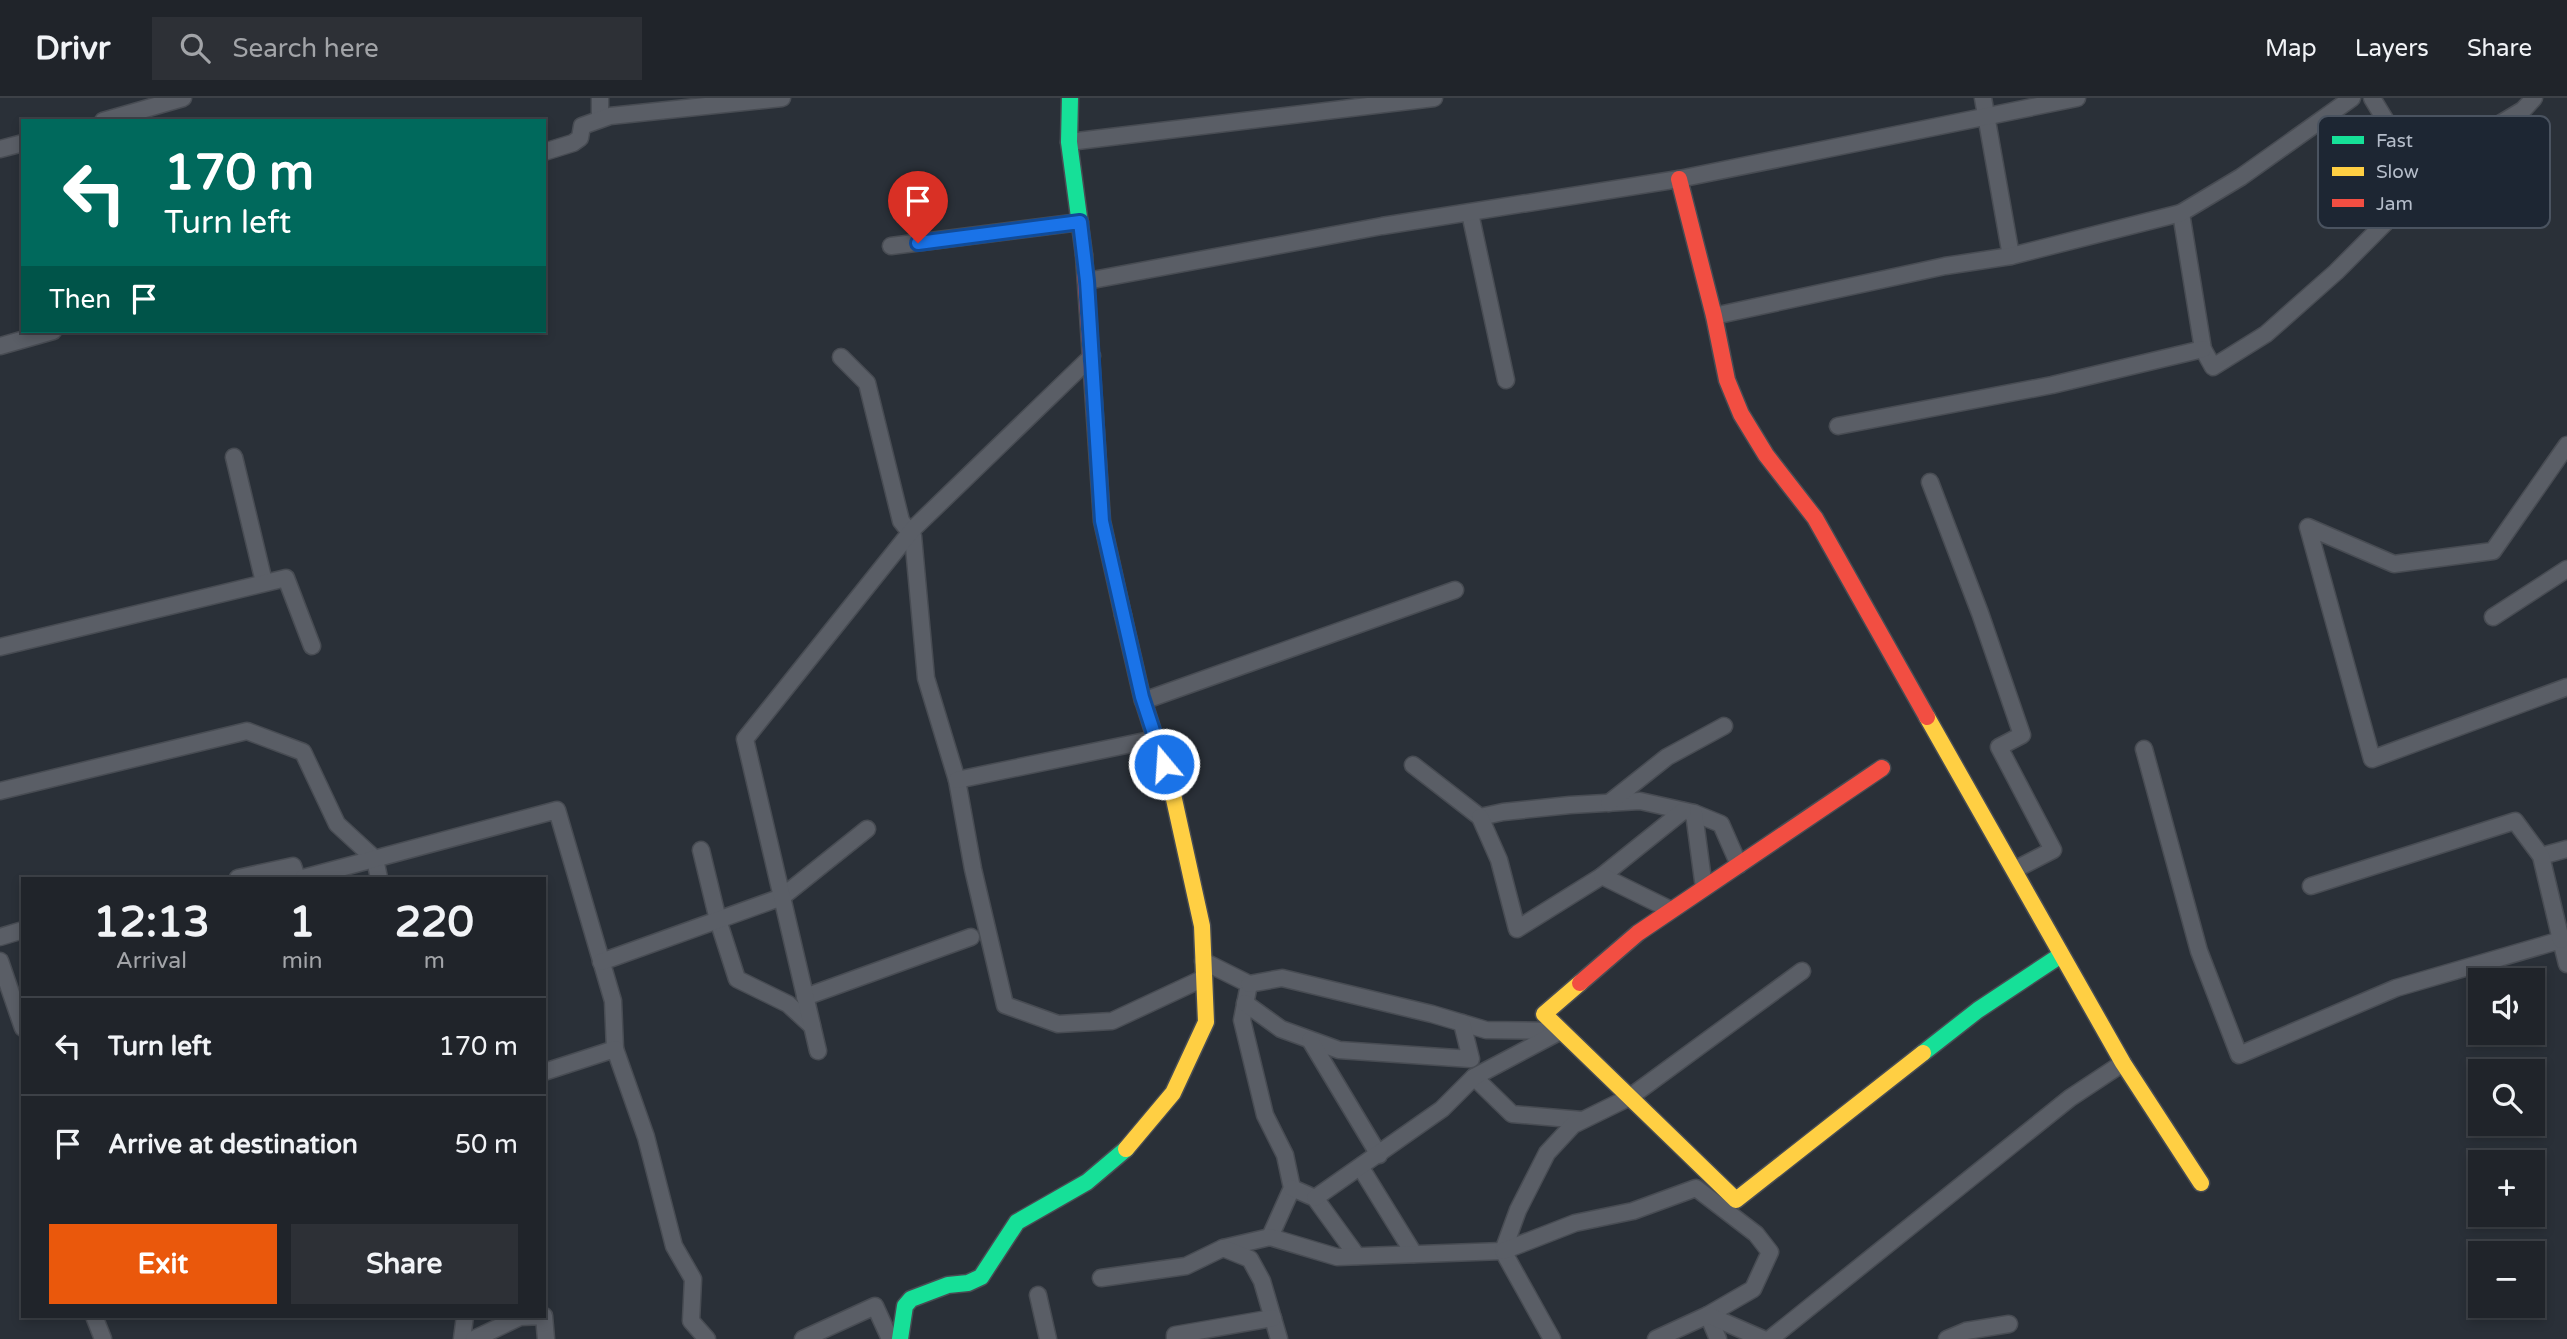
<!DOCTYPE html>
<meta charset="utf-8">
<style>
body{margin:0;font-family:"Varela Round",sans-serif;background:#2d3036;color:#f1f3f6;height:100vh;display:flex;flex-direction:column;font-size:26px;white-space:nowrap}
*{box-sizing:border-box;margin:0}
p{font-size:23px;color:#a2a4a8}
.icon{flex:none;width:38px;height:38px;fill:none;stroke:currentColor;stroke-width:2;stroke-linecap:round;stroke-linejoin:round}
.map{position:relative;flex:1;overflow:hidden}
.side{position:absolute;left:21px;top:779px;width:525px;height:441px;display:flex;flex-direction:column;background:#20242a;border-radius:0px;box-shadow:0 4px 10px #0003,0 0 0 2px #3d4147}
.side>*{flex:none}
.hud{position:absolute;left:21px;top:21px;width:525px;height:214px;border-radius:0px;box-shadow:0 4px 10px #0003,0 0 0 2px #3d4147;background:#00695c;color:#fff;overflow:hidden}
.fabs{position:absolute;left:2468px;top:870px;display:grid;gap:14px}
.fabs a{display:grid;place-items:center;width:77px;height:77px;border-radius:0px;background:#20242a;box-shadow:0 4px 10px #0003,0 0 0 2px #3d4147;font-size:35px}
.pin{position:absolute;display:grid;place-items:center;width:60px;height:60px;color:#fff;margin:-72px -30px;border-radius:50% 50% 50% 0;rotate:-45deg;box-shadow:0 0 7px #0007}
.pin .icon{rotate:45deg}
.me{position:absolute;width:77px;margin:-38px;rotate:342deg;stroke-linejoin:round;filter:drop-shadow(0 0 5px #0008)}
.turn{display:flex;align-items:center;gap:24px;height:147px;padding:0 28px;font-size:32px}
.turn .icon{width:91px;height:91px;stroke-width:2.5}
.turn b{display:block;font-size:49px;line-height:60px}
.then{display:flex;align-items:center;height:66px;padding:0 28px;background:#0003;gap:14px;font-size:26px}
.eta{display:flex;justify-content:space-evenly;align-items:center;height:119px;text-align:center}
.eta b{font-size:42px;font-weight:700;line-height:49px}
.primary-button{display:flex;gap:14px;margin-top:auto;padding:14px 28px}
.primary-button a{flex:1;height:80px;border-radius:0px;background:#ea580c;color:#fff;font-size:28px;font-weight:700;line-height:80px;text-align:center}
.primary-button a+a{background:#2d3036;color:#f1f3f6}
ul{padding:0;list-style:none}
li{display:flex;align-items:center;gap:21px;height:98px;padding:0 28px;border-top:2px solid #3d4147}
li div{flex:1}
li b{display:block;font-size:26px}
li em{font-style:normal}
header{display:flex;align-items:center;gap:42px;box-sizing:border-box;height:98px;padding:0 35px;background:#20242a;border-bottom:2px solid #3d4147}
header strong{font-size:33px}
nav{display:flex;gap:38px;margin-inline-start:auto;font-size:24px}
.search{width:490px;height:63px;background:#2d3036;display:flex;align-items:center;gap:18px;box-sizing:border-box;padding:0 24px;border-radius:0px;color:#a2a4a8;font-size:26px}
.map>svg:first-child{display:block}
.lines{fill:none;stroke-linecap:round;stroke-linejoin:round}
.street-casing{stroke:#484c53;stroke-width:19}
.fast-casing{stroke:#484c53;stroke-width:19}
.slow-casing{stroke:#484c53;stroke-width:19}
.jam-casing{stroke:#484c53;stroke-width:19}
.street{stroke:#5a5e66;stroke-width:16}
.fast{stroke:#16e098;stroke-width:16}
.slow{stroke:#ffcf43;stroke-width:16}
.jam{stroke:#f24e42;stroke-width:16}
.route-casing{stroke:#114b97;stroke-width:18}
.route{stroke:#1a73e8;stroke-width:12}
.key{fill:#1d2633;stroke:#4a5360;stroke-width:2}
.key-label{font-size:19px;fill:#b4bcc9}
</style>
<header>
<strong>Drivr</strong>
<div class="search"><svg class="icon" aria-label="search" viewBox="0 0 24 24"><circle cx="10" cy="10" r="6"/><path d="M15 15l6 6"/></svg>Search here</div>
<nav><a>Map</a><a>Layers</a><a>Share</a></nav>
</header>
<div class="map">
<svg width="2567" height="1241" viewBox="0 0 2567 1241">
<rect width="100%" height="100%" fill="#2a3038"/>
<g class="lines">
<defs>
<g id="street">
<path d="M1983,0L2011,158"/>
<path d="M2372,0L2418,76"/>
<path d="M600,21V0"/>
<path d="M103,23L183,0"/>
<path d="M1069,44L1434,0"/>
<path d="M0,51L23,45"/>
<path d="M544,54L573,45L580,40L582,28L610,18L782,0"/>
<path d="M1470,115L1506,282"/>
<path d="M2181,115L2203,251L2213,269L2266,236L2336,174L2419,91L2418,76L2468,35L2493,30L2523,12L2534,0"/>
<path d="M891,148L1080,124"/>
<path d="M1087,183L1382,128L1679,81L2077,0"/>
<path d="M1714,218L1945,168L2011,158L2181,115L2241,79L2352,0"/>
<path d="M0,248L53,233"/>
<path d="M841,259L867,285L901,423L913,438L926,580L957,682L973,771L1005,907L1058,926L1112,923L1204,880"/>
<path d="M1838,328L2052,287L2203,251"/>
<path d="M2567,347L2493,453L2394,466L2308,429L2372,661L2567,589"/>
<path d="M234,359L264,484"/>
<path d="M1930,384L1980,515L2022,637L1999,649L2053,752L2014,772"/>
<path d="M2493,519L2567,471"/>
<path d="M0,549L286,480L312,548"/>
<path d="M1143,603L1455,492"/>
<path d="M2144,651L2199,853L2239,957L2396,890L2561,842L2567,866"/>
<path d="M1413,667L1480,719L1503,714L1570,707L1640,703L1694,715L1721,726L1739,767"/>
<path d="M957,682L1155,641"/>
<path d="M0,693L247,633L303,654L337,726L375,761L379,780"/>
<path d="M1609,705L1667,659L1724,628"/>
<path d="M1694,715L1704,790"/>
<path d="M1480,719L1499,762L1517,831L1602,778L1683,713"/>
<path d="M701,752L718,822L737,881L788,906L812,928"/>
<path d="M2541,758L2567,751"/>
<path d="M1602,778L1671,812"/>
<path d="M238,780L293,768L297,780"/>
<path d="M303,780L557,712L613,903L615,951"/>
<path d="M2311,788L2515,723L2541,758L2561,842"/>
<path d="M0,839L23,832"/>
<path d="M0,863L23,930"/>
<path d="M1203,863L1249,886L1242,922L1265,1017L1285,1057L1292,1090L1270,1139"/>
<path d="M601,864L782,799L867,731"/>
<path d="M1249,886L1282,880L1432,916L1486,932L1561,933"/>
<path d="M805,899L971,839"/>
<path d="M1245,905L1281,931L1339,952L1471,961L1462,925"/>
<path d="M1310,942L1379,1057"/>
<path d="M818,953L745,641L913,431L1092,258"/>
<path d="M544,974L615,951L646,1039L674,1148L693,1181L691,1223L707,1241"/>
<path d="M1474,979L1512,1016L1582,1022"/>
<path d="M1361,1070L1414,1156"/>
<path d="M1292,1090L1315,1100L1357,1158"/>
<path d="M1315,1100L1442,1011L1474,979L1557,935"/>
<path d="M1223,1150L1270,1139L1337,1159L1503,1153L1552,1241"/>
<path d="M1503,1153L1518,1112L1547,1055L1573,1027L1630,999L1802,873"/>
<path d="M1503,1153L1575,1125L1633,1113L1696,1090L1756,1136L1770,1154L1753,1191L1708,1217L1718,1241"/>
<path d="M1101,1180L1186,1168L1223,1150L1250,1161L1262,1183L1279,1241"/>
<path d="M1038,1197L1048,1241"/>
<path d="M94,1218L103,1241"/>
<path d="M462,1241L465,1218"/>
<path d="M474,1241L520,1219L544,1218L546,1241"/>
<path d="M803,1241L875,1208L890,1241"/>
<path d="M1175,1241V1237L1273,1220"/>
<path d="M1656,1241L1708,1217L1763,1241"/>
<path d="M1770,1241L2070,1000L2123,965"/>
<path d="M1947,1241L1966,1233L2009,1226"/>
</g>
<g id="fast">
<path d="M1070,0L1069,44L1084,157"/>
<path d="M1923,955L1978,912L2061,857"/>
<path d="M900,1241L905,1208L911,1201L948,1187L968,1185L981,1179L1017,1124L1087,1084L1126,1051"/>
</g>
<g id="slow">
<path d="M1123,517L1142,599L1172,692L1202,828L1206,924L1173,995L1126,1051"/>
<path d="M1927,619L2123,965L2201,1085"/>
<path d="M1580,885L1544,916L1736,1102L1923,955"/>
</g>
<g id="jam">
<path d="M1679,81L1714,218L1727,282L1741,316L1766,357L1815,420L1927,619"/>
<path d="M1084,157L1102,423L1123,517"/>
<path d="M1580,885L1638,835L1882,670"/>
</g>
</defs>
<use href="#street" class="street-casing"/>
<use href="#fast" class="fast-casing"/>
<use href="#slow" class="slow-casing"/>
<use href="#jam" class="jam-casing"/>
<use href="#street" class="street"/>
<use href="#fast" class="fast"/>
<use href="#slow" class="slow"/>
<use href="#jam" class="jam"/>
</g>
<g class="lines">
<defs>
<path id="route" d="M918,145L1080,124L1087,183L1102,423L1142,599L1164,666"/>
</defs>
<use href="#route" class="route-casing"/>
<use href="#route" class="route"/>
</g>
<rect x="2318" y="18" width="232" height="112" rx="10" class="key"/>
<rect x="2332" y="38" width="32" height="8" fill="#16e098"/>
<rect x="2332" y="69" width="32" height="9" fill="#ffcf43"/>
<rect x="2332" y="101" width="32" height="8" fill="#f24e42"/>
<g class="key-label">
<text x="2376" y="49">Fast</text>
<text x="2376" y="80">Slow</text>
<text x="2376" y="112">Jam</text>
</g>
</svg>
<div class="fabs">
<a><svg class="icon" aria-label="sound" viewBox="0 0 24 24"><path d="M4 9h4l5-4v14l-5-4H4zM17 9q2 3 0 6"/></svg></a>
<a><svg class="icon" aria-label="search" viewBox="0 0 24 24"><circle cx="10" cy="10" r="6"/><path d="M15 15l6 6"/></svg></a>
<a>+</a>
<a>−</a>
</div>
<div class="pin" style="left:918px;top:145px;background:#d93025"><svg class="icon" aria-label="arrive" viewBox="0 0 24 24"><path d="M6 21V4h12l-3 4 3 4H6"/></svg></div>
<svg class="me" style="left:1164px;top:666px" viewBox="-20 -20 40 40"><circle r="17" fill="#1a73e8" stroke="#fff" stroke-width="3"/><path d="M0-11L8 9 0 5-8 9z" fill="#fff"/></svg>
<div class="hud">
<div class="turn"><svg class="icon" aria-label="left" viewBox="0 0 24 24"><path d="M17 20v-9H6M10 6l-5 5 5 5"/></svg><div><b>170 m</b>Turn left</div></div>
<div class="then">Then<svg class="icon" aria-label="arrive" viewBox="0 0 24 24"><path d="M6 21V4h12l-3 4 3 4H6"/></svg></div>
</div>
<section class="side">
<div class="eta">
<div><b>12:13</b><p>Arrival</p></div>
<div><b>1</b><p>min</p></div>
<div><b>220</b><p>m</p></div>
</div>
<ul>
<li><svg class="icon" aria-label="left" viewBox="0 0 24 24"><path d="M17 20v-9H6M10 6l-5 5 5 5"/></svg><div><b>Turn left</b></div><em>170 m</em></li>
<li><svg class="icon" aria-label="arrive" viewBox="0 0 24 24"><path d="M6 21V4h12l-3 4 3 4H6"/></svg><div><b>Arrive at destination</b></div><em>50 m</em></li>
</ul>
<div class="primary-button"><a>Exit</a><a>Share</a></div>
</section>
</div>
